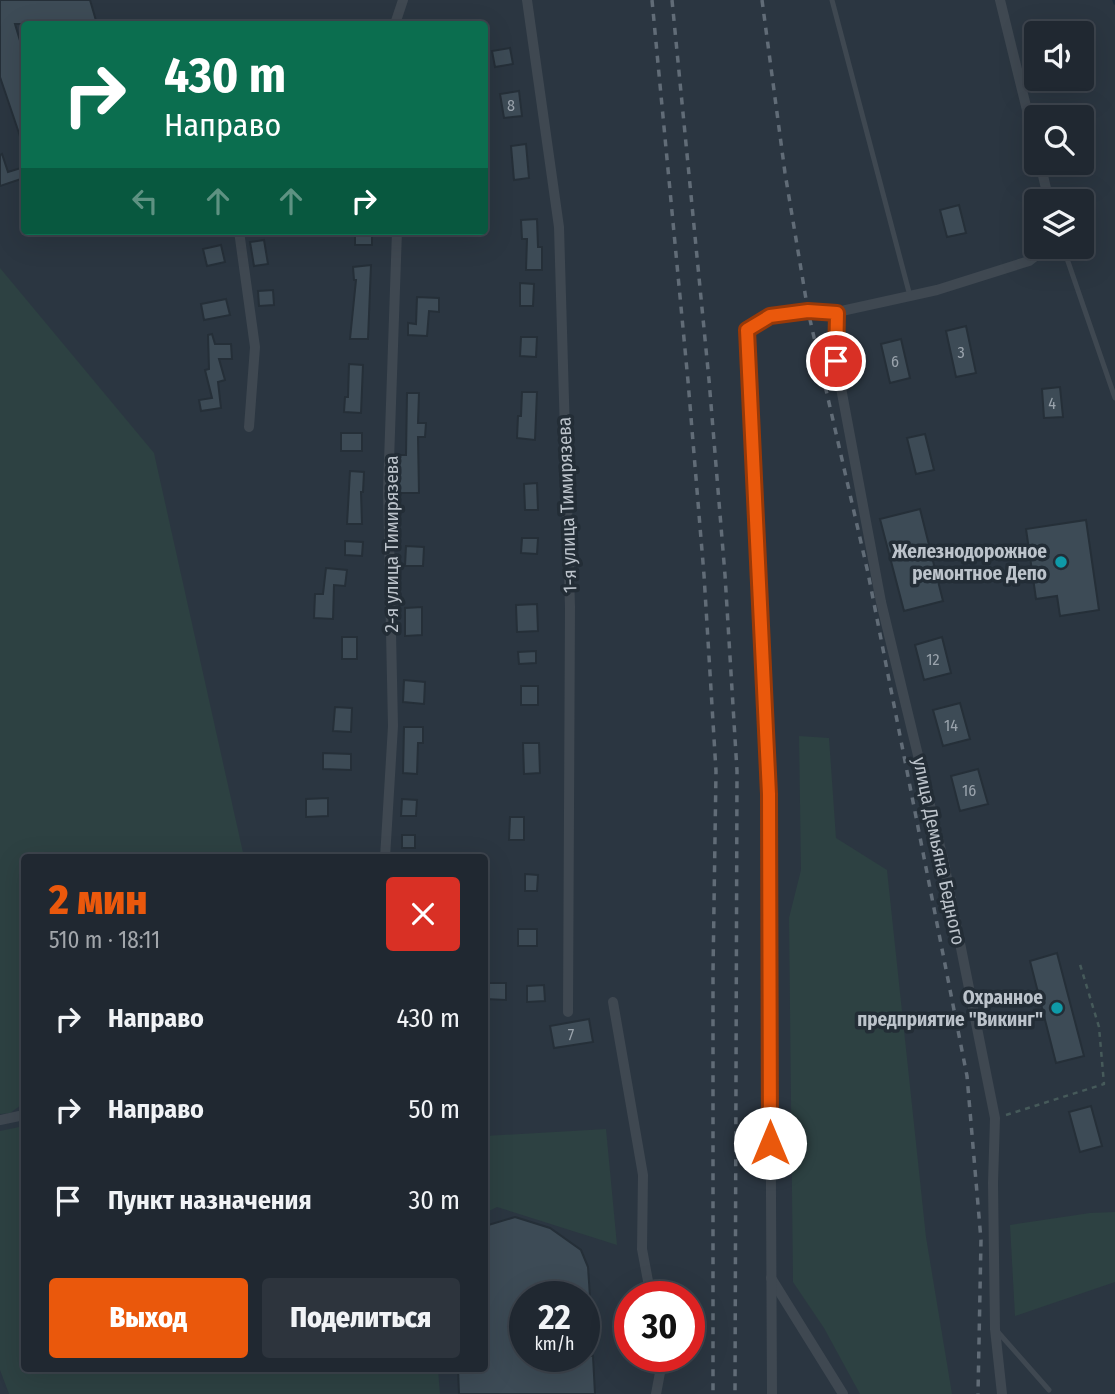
<!DOCTYPE html>
<html lang="ru">
<meta charset="utf-8">
<style>
body{margin:0;font-family:"Fira Sans Condensed",sans-serif;background:#2d343d;color:#f1f3f6;height:100vh;display:flex;flex-direction:column;font-size:26px;white-space:nowrap}
*{box-sizing:border-box;margin:0}
p{font-size:23px;color:#a2a6ab}
.icon{flex:none;width:38px;height:38px;fill:none;stroke:currentColor;stroke-width:2;stroke-linecap:round;stroke-linejoin:round}
.map{position:relative;flex:1;overflow:hidden}
.details{position:absolute;left:21px;top:854px;width:467px;height:518px;display:flex;flex-direction:column;background:#202831;border-radius:7px;box-shadow:0 7px 28px #0002,0 0 0 2px #3d444d}
.details>*{flex:none}
.guide{position:absolute;left:21px;top:21px;width:467px;height:214px;border-radius:7px;box-shadow:0 7px 28px #0002,0 0 0 2px #3d444d;background:#0b6e4f;color:#fff;overflow:hidden}
.tools{position:absolute;left:1024px;top:21px;display:grid;gap:14px}
.tools a{display:grid;place-items:center;width:70px;height:70px;border-radius:7px;background:#202831;box-shadow:0 7px 28px #0002,0 0 0 2px #3d444d;font-size:35px}
.speed{position:absolute;left:509px;top:1281px;display:flex;gap:14px;font-size:35px;font-weight:700;text-align:center}
.speed>*{display:grid;place-content:center;width:91px;height:91px;border-radius:50%;background:#202831;box-shadow:0 7px 28px #0002,0 0 0 2px #3d444d;line-height:1}
.speed small{font-size:18px;font-weight:400}
.speed .limit{border:10px solid #d22;background:#fff;color:#111}
.pin{position:absolute;display:grid;place-items:center;width:60px;height:60px;color:#fff;margin:-30px;border:4px solid #fff;border-radius:50%;box-shadow:0 2px 7px #0007}
.me{position:absolute;width:77px;margin:-38px;rotate:0deg;stroke-linejoin:round;filter:drop-shadow(0 0 5px #0008)}
.turn{display:flex;align-items:center;gap:24px;height:147px;padding:0 28px;font-size:32px}
.turn .icon{width:91px;height:91px;stroke-width:2.5}
.turn b{display:block;font-size:49px;line-height:60px}
.lanes{display:flex;align-items:center;height:66px;padding:0 28px;background:#0003;justify-content:center;gap:35px;direction:ltr}
.lanes .off{opacity:.35}
.round{display:grid;place-items:center;flex:none;width:74px;height:74px;border-radius:7px;background:#2d343d}
.summary{display:flex;align-items:center;justify-content:space-between;height:119px;padding:0 28px}
h1{font-size:42px;font-weight:800;line-height:52px;color:#ea580c}
.button{display:flex;gap:14px;margin-top:auto;padding:14px 28px}
.button a{flex:1;height:80px;border-radius:7px;background:#ea580c;color:#fff;font-size:28px;font-weight:800;line-height:80px;text-align:center}
.button a+a{background:#2d343d;color:#f1f3f6}
ul{padding:0;list-style:none}
li{display:flex;align-items:center;gap:21px;height:91px;padding:0 28px}
li div{flex:1}
li b{display:block;font-size:26px}
li em{font-style:normal}
.map>svg:first-child{display:block}
.green{fill:#2d4142}
.lines{fill:none;stroke-linecap:round;stroke-linejoin:round}
.stream{stroke:#1e2e3e;stroke-width:3.5}
.building{fill:#3d4b56;stroke:#252f38;stroke-width:2}
.path{stroke:#465a5a;stroke-width:2.5;stroke-dasharray:5 5;stroke-linecap:butt}
.service{stroke:#3f4851;stroke-width:5}
.minor{stroke:#3f4851;stroke-width:10}
.rail{stroke:#616c77;stroke-width:3.5;stroke-dasharray:7 7;stroke-linecap:butt}
.route-casing{stroke:#983908;stroke-width:18}
.route{stroke:#ea580c;stroke-width:12}
.culture-dot{fill:#0f9aa8;stroke:#232d36;stroke-width:2.5}
.labels{text-anchor:middle;dominant-baseline:central;stroke-width:7;stroke-linejoin:round;paint-order:stroke}
.number-label{font-size:16px;fill:#9aa3ac}
.street-label{font-size:19px;fill:#bcc3cb;stroke:#232d36}
.poi-label{font-size:19px;font-weight:bold;fill:#bcc3cb;stroke:#232d36;text-anchor:end}
</style>
<div class="map">
<svg width="1115" height="1394" viewBox="0 0 1115 1394">
<rect width="100%" height="100%" fill="#2b3641"/>
<g class="green">
<path d="M0,268L154,453L244,857L24,858V1103L10,1113L0,1114Z"/>
<path d="M799,736L829,738L836,838L887,870L926,1237L952,1394H860L824,1328L793,1282L789,918L801,870Z"/>
<path d="M24,1126V1368L438,1369L440,1394H9L0,1370V1131Z"/>
<path d="M606,1129L617,1245L497,1207L485,1213V1136Z"/>
<path d="M1115,1212V1282L1015,1316L1010,1225L1090,1213Z"/>
</g>
<g class="lines">
<path class="stream" d="M1114,0L1115,3"/>
</g>
<g class="building">
<path d="M0,0H90L97,24H15L24,54V145H23L0,77Z"/>
<path d="M510,48L513,64L495,67L492,51Z"/>
<path d="M519,91L522,116L504,118L500,94Z"/>
<path d="M526,144L529,178L514,180L511,146Z"/>
<path d="M2,154L8,172L24,167V178L0,186V155Z"/>
<path d="M959,205L966,233L947,237L940,210Z"/>
<path d="M537,219L538,247H542V270H526L527,239H522L521,220Z"/>
<rect x="355" y="231" width="17" height="14"/>
<path d="M264,240L268,264L254,266L250,242Z"/>
<path d="M221,245L225,262L207,266L203,249Z"/>
<path d="M371,265L368,339H350L356,280H354L353,267Z"/>
<path d="M520,283L534,284L533,306H520Z"/>
<path d="M273,290L274,305L259,306L258,291Z"/>
<path d="M417,297L439,298V312L429,311L427,336L408,335V323L416,324Z"/>
<path d="M226,299L230,315L204,320L201,304Z"/>
<path d="M966,326L976,373L956,377L946,331Z"/>
<path d="M212,334L215,344H231L232,359H219L225,380L218,382L221,408L201,411L199,400L212,398L205,370L209,369L208,335Z"/>
<path d="M521,337H537L536,357L520,356Z"/>
<path d="M901,339L910,378L890,383L881,344Z"/>
<path d="M349,364L363,365L361,413L344,412L345,397H348Z"/>
<path d="M1060,387L1063,417L1044,418L1042,389Z"/>
<path d="M522,392H537L535,440L517,438L518,416H521Z"/>
<path d="M407,393H419L418,423H426L425,437H418L419,493H398L397,455H406Z"/>
<rect x="341" y="433" width="21" height="18"/>
<path d="M925,434L934,470L916,474L907,438Z"/>
<path d="M350,471L364,472L363,492H361L362,524H347Z"/>
<path d="M537,483L538,510H525L524,484Z"/>
<path d="M920,509L943,601L904,611L880,519Z"/>
<path d="M1086,520L1099,610L1060,616L1057,596L1036,599L1026,529Z"/>
<path d="M522,538H538L537,554L521,553Z"/>
<path d="M345,541L363,542L362,556L345,555Z"/>
<path d="M406,546L424,547L423,566H405Z"/>
<path d="M326,568L347,570L345,586L334,585L333,619L314,618L315,594H323Z"/>
<path d="M537,604L538,631L517,632L516,605Z"/>
<path d="M422,607V635L405,636V608Z"/>
<rect x="342" y="637" width="15" height="22"/>
<path d="M942,637L951,673L924,680L915,645Z"/>
<path d="M536,651V663L519,664L518,652Z"/>
<path d="M404,680L425,682L424,704L403,702Z"/>
<rect x="521" y="686" width="17" height="19"/>
<path d="M960,703L970,739L943,746L933,710Z"/>
<path d="M335,707L352,708L351,732L333,731Z"/>
<path d="M404,727H423V743H418L417,774L403,773Z"/>
<path d="M523,743H539L540,773L524,774Z"/>
<path d="M323,753L351,754V770L323,769Z"/>
<path d="M978,769L988,804L960,811L951,776Z"/>
<path d="M328,798V816L306,817V799Z"/>
<path d="M402,799L417,800L416,816H401Z"/>
<path d="M510,817H524V840H509Z"/>
<rect x="402" y="835" width="13" height="13"/>
<path d="M525,874L538,875L537,891H525Z"/>
<rect x="518" y="929" width="19" height="17"/>
<path d="M1057,953L1084,1056L1056,1063L1030,961Z"/>
<path d="M485,983H506V1000L485,999Z"/>
<path d="M544,985L545,1001L527,1002V986Z"/>
<path d="M589,1019L593,1042L554,1048L550,1026Z"/>
<path d="M1091,1106L1102,1146L1080,1152L1069,1112Z"/>
<path d="M515,1217L550,1228L581,1250L588,1267L590,1297H525V1356H593L595,1394H459L458,1368H485V1226Z"/>
</g>
<g class="lines">
<path class="path" d="M1006,1115L1104,1084L1099,1027L1079,961"/>
<g class="service">
<path d="M832,0L910,296"/>
<path d="M1063,247L1115,398"/>
<path d="M997,1331L1049,1390"/>
</g>
<g class="minor">
<path d="M527,0L559,227L570,607L568,1012"/>
<path d="M1000,0L1036,147"/>
<path d="M395,24L403,0"/>
<path d="M1040,163L1049,201"/>
<path d="M239,231L255,347L249,427"/>
<path d="M837,312L836,361L881,602L944,863L995,1118L993,1183L995,1329L1002,1394"/>
<path d="M385,858L393,726L388,490L397,231"/>
<path d="M613,1002L643,1175L642,1249L651,1297"/>
<path d="M0,1120L24,1115"/>
<path d="M771,1278L843,1394"/>
<path d="M656,1394L662,1362L661,1356"/>
<path d="M772,1394L769,794L747,330L770,316L808,311L837,312L937,290L1029,261L1047,247"/>
</g>
<g class="rail">
<path d="M652,0L688,381L704,575L716,771L713,972V1394"/>
<path d="M672,0L709,380L725,575L737,771L735,1394"/>
<path d="M762,0L785,173L808,311L868,573L967,1076L981,1240L978,1394"/>
</g>
</g>
<g class="lines">
<defs>
<path id="route" d="M770,1143L769,794L747,330L770,316L808,311L837,313L836,361"/>
</defs>
<use href="#route" class="route-casing"/>
<use href="#route" class="route"/>
</g>
<g class="culture-dot">
<circle cx="1061" cy="562" r="7"/>
<circle cx="1057" cy="1008" r="7"/>
</g>
<g class="labels">
<g class="number-label">
<text x="511" y="105">8</text>
<text x="961" y="352">3</text>
<text x="895" y="361">6</text>
<text x="1052" y="403">4</text>
<text x="933" y="659">12</text>
<text x="951" y="725">14</text>
<text x="969" y="790">16</text>
<text x="571" y="1034">7</text>
</g>
<g class="street-label">
<text transform="translate(567 505) rotate(-92)">1-я улица Тимирязева</text>
<text transform="translate(391 544) rotate(-90)">2-я улица Тимирязева</text>
<text transform="translate(939 851) rotate(78)">улица Демьяна Бедного</text>
</g>
<g class="poi-label">
<text x="1047" y="551">Железнодорожное<tspan x="1047" dy="22">ремонтное Депо</tspan></text>
<text x="1043" y="997">Охранное<tspan x="1043" dy="22">предприятие "Викинг"</tspan></text>
</g>
</g>
</svg>
<div class="tools">
<a><svg class="icon" aria-label="sound" viewBox="0 0 24 24"><path d="M4 9h4l5-4v14l-5-4H4zM17 9q2 3 0 6"/></svg></a>
<a><svg class="icon" aria-label="search" viewBox="0 0 24 24"><circle cx="10" cy="10" r="6"/><path d="M15 15l6 6"/></svg></a>
<a><svg class="icon" aria-label="layers" viewBox="0 0 24 24"><path d="M12 4l9 5-9 5-9-5zM3 14l9 5 9-5"/></svg></a>
</div>
<div class="speed"><div>22<small>km/h</small></div><div class="limit">30</div></div>
<div class="pin" style="left:836px;top:361px;background:#d93025"><svg class="icon" aria-label="arrive" viewBox="0 0 24 24"><path d="M6 21V4h12l-3 4 3 4H6"/></svg></div>
<svg class="me" style="left:770px;top:1143px" viewBox="-20 -20 40 40"><circle r="19" fill="#fff"/><path d="M0-13L10 11 0 6-10 11z" fill="#ea580c"/></svg>
<div class="guide">
<div class="turn"><svg class="icon" aria-label="right" viewBox="0 0 24 24"><path d="M7 20v-9h11M14 6l5 5-5 5"/></svg><div><b>430 m</b>Направо</div></div>
<div class="lanes"><svg class="icon off" aria-label="left" viewBox="0 0 24 24"><path d="M17 20v-9H6M10 6l-5 5 5 5"/></svg><svg class="icon off" aria-label="ahead" viewBox="0 0 24 24"><path d="M12 20V5M6 11l6-6 6 6"/></svg><svg class="icon off" aria-label="ahead" viewBox="0 0 24 24"><path d="M12 20V5M6 11l6-6 6 6"/></svg><svg class="icon" aria-label="right" viewBox="0 0 24 24"><path d="M7 20v-9h11M14 6l5 5-5 5"/></svg></div>
</div>
<section class="details">
<div class="summary"><div><h1>2 мин</h1><p>510 m · 18:11</p></div><a class="round" style="background:#d93025;color:#fff"><svg class="icon" aria-label="close" viewBox="0 0 24 24"><path d="M6 6l12 12M18 6L6 18"/></svg></a></div>
<ul>
<li><svg class="icon" aria-label="right" viewBox="0 0 24 24"><path d="M7 20v-9h11M14 6l5 5-5 5"/></svg><div><b>Направо</b></div><em>430 m</em></li>
<li><svg class="icon" aria-label="right" viewBox="0 0 24 24"><path d="M7 20v-9h11M14 6l5 5-5 5"/></svg><div><b>Направо</b></div><em>50 m</em></li>
<li><svg class="icon" aria-label="arrive" viewBox="0 0 24 24"><path d="M6 21V4h12l-3 4 3 4H6"/></svg><div><b>Пункт назначения</b></div><em>30 m</em></li>
</ul>
<div class="button"><a>Выход</a><a>Поделиться</a></div>
</section>
</div>
